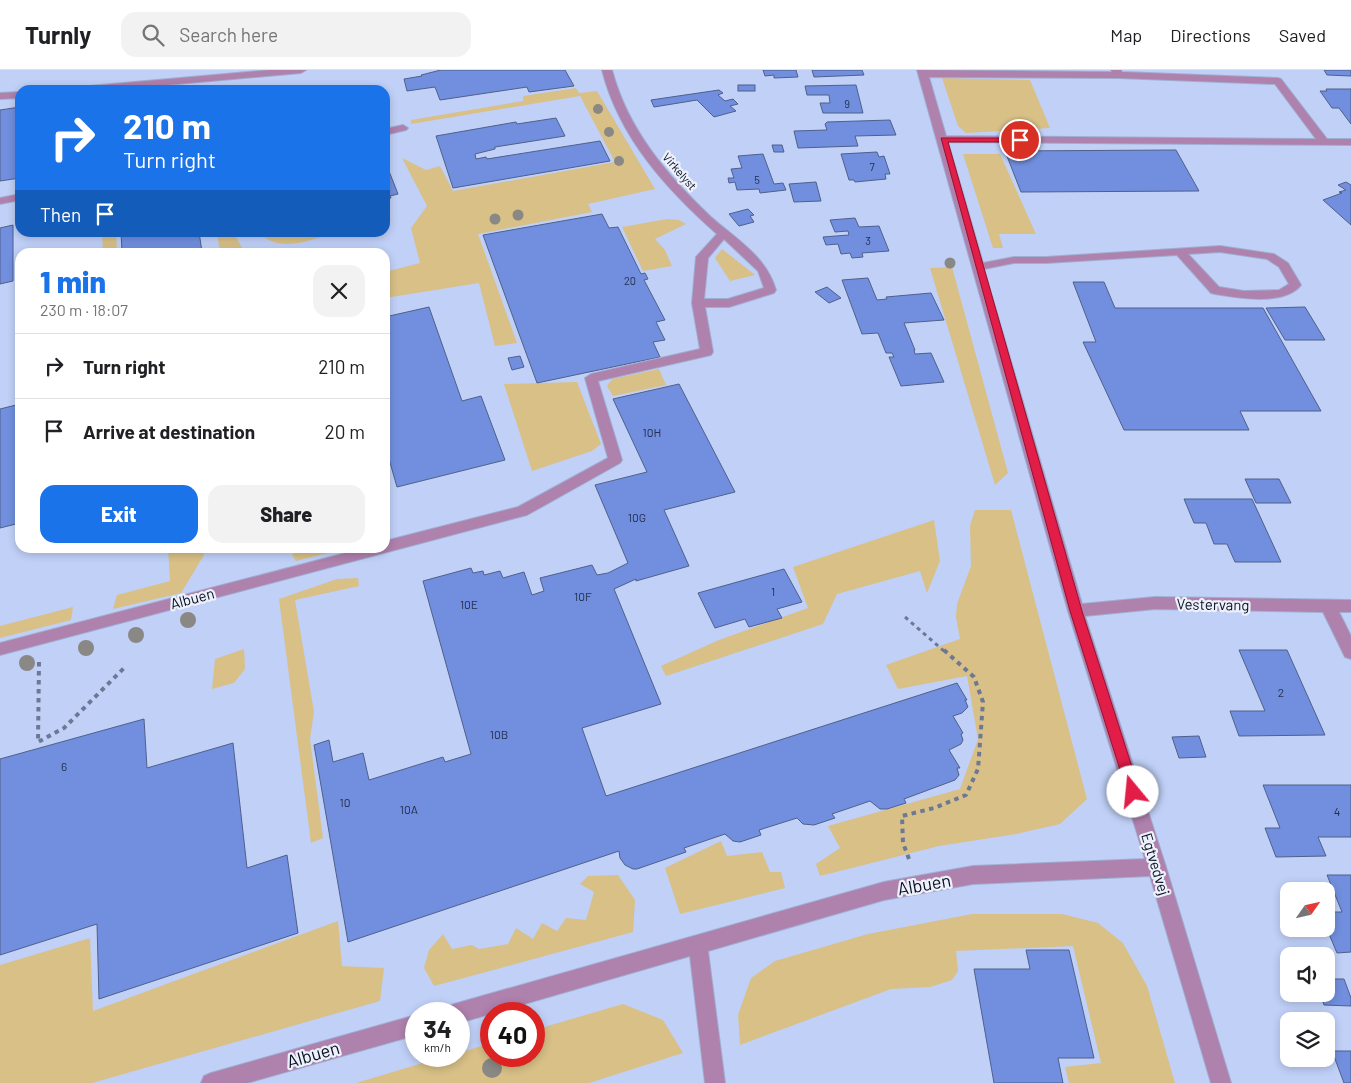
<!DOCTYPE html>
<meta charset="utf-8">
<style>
body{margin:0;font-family:Barlow,sans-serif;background:#f2f2f2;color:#202124;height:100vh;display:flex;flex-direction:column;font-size:19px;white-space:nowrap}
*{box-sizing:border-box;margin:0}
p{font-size:16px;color:#757577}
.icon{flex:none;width:28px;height:28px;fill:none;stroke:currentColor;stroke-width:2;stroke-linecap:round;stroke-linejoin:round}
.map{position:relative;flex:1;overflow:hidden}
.sheet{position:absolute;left:15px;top:178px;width:375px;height:305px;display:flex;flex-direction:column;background:#fff;border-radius:15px;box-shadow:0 2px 8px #0003}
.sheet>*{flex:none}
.banner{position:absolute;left:15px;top:15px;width:375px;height:152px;border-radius:15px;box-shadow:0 2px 8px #0003;background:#1a73e8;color:#fff;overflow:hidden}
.needle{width:32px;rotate:56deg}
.controls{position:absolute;left:1280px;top:812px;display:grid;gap:10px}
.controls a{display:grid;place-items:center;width:55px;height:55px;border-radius:10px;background:#fff;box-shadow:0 2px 8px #0003;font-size:25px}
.speed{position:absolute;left:405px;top:932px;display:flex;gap:10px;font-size:25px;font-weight:700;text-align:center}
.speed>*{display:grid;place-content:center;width:65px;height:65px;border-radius:50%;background:#fff;box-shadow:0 2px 8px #0003;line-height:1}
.speed small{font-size:12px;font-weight:400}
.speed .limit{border:8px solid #d22;background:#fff;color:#111}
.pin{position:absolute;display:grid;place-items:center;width:42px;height:42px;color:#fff;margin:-21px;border:2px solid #fff;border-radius:50%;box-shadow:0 1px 5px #0007}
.me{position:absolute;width:55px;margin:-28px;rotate:343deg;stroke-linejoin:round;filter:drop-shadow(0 0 4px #0008)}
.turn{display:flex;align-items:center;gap:18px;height:105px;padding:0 25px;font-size:22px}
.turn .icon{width:65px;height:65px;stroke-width:2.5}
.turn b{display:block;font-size:35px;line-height:42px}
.then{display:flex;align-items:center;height:48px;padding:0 25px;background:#0003;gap:10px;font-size:19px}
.round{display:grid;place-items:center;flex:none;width:52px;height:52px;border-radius:15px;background:#f2f2f2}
.headline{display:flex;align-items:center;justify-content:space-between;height:85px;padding:0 25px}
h1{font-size:30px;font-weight:800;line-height:38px;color:#1a73e8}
.primary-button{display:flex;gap:10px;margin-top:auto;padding:10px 25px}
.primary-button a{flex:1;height:58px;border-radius:15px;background:#1a73e8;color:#fff;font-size:20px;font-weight:800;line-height:58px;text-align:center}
.primary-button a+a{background:#f2f2f2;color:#202124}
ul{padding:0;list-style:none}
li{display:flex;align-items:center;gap:15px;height:65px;padding:0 25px;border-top:1px solid #e0e0e0}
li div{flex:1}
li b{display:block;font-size:19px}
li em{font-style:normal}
header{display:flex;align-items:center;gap:30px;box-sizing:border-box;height:70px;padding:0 25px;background:#fff;border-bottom:1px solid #e0e0e0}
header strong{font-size:24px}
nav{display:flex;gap:28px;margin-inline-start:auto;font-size:18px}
.search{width:350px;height:45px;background:#f2f2f2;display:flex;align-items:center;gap:12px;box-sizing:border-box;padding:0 18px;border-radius:15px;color:#757577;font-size:19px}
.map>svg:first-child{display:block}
.green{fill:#d8c087}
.building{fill:#718fde;stroke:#4f608a}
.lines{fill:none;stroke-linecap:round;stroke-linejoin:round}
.minor-casing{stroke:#9faed1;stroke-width:2}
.path-far1{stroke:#6d7895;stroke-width:3;stroke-dasharray:4 4;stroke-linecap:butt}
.path{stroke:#6d7895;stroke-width:4;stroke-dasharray:4.5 4.5;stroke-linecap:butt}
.minor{fill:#af81ad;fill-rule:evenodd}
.tree{fill:#8a8884}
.route{fill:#e11d48;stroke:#92132f}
.labels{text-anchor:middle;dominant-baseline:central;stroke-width:4.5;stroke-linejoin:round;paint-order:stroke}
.far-number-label{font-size:11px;fill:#243051}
.far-street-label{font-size:12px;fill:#0b1122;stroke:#edf1fb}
.number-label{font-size:12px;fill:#243051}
.street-label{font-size:15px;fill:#0b1122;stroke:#edf1fb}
.near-street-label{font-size:18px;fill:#0b1122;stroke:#edf1fb}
</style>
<header>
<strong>Turnly</strong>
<div class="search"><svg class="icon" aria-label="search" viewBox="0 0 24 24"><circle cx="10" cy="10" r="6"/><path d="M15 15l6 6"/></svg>Search here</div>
<nav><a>Map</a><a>Directions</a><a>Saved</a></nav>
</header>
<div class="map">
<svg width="1351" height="1013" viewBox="0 0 1351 1013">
<rect width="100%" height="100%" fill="#c0d0f7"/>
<g class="green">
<path d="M942,8L1030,10L1050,58L966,63L958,56Z"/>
<path d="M576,18L579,23L597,21L655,119L588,134L592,142L478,164L517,273L495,276L479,213L385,228V202L420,193L411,158L427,136L402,88L426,100L440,96L453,121L615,92L580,26L411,54V50L523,31V26Z"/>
<path d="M963,84H1000L1036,164H999L1003,178H993Z"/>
<path d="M667,149L679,150L686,154L655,169L665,180L672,196L643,201L622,157Z"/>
<path d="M326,162L327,165C306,172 277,182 260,163Z"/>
<path d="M102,163H116L117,182H103Z"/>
<path d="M217,163H234L243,180L252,182H220Z"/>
<path d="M722,179L755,205L730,211L715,188Z"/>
<path d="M952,197L1008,403L995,415L930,198Z"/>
<path d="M659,299L666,315L613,326L607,316L612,309Z"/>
<path d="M577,312L601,374L592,381L532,401L504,314Z"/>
<path d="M975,440H1011L1087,729L1060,754L1016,764L939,776L820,806L816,794L840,778L828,756L960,719L978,669L967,606L898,619L886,595L960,569L956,547L957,534L971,496L970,456Z"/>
<path d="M934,450L940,491L927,523L920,501L837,524L823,554L666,606L661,596L719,570L808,538L793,497Z"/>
<path d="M168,478H203L204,485L181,523L113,539L117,525L170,511Z"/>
<path d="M315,478H347L296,491L292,484Z"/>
<path d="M358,508L359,516L295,530L314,642L310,669L323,768L311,773L279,529L337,509Z"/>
<path d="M73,537L71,550L0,568V556Z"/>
<path d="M244,579L245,599L234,613L212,619L215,589Z"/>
<path d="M721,771L727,786L762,782L770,802H781L785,818L680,844L665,798Z"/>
<path d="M618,805L635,830L633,862L434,916L424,898L429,880L443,864L452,879L472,875L479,879L508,874L516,858L533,869L542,853L557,861L566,848L586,850L594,822L580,814L588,806Z"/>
<path d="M972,844H1062L1098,853L1123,873L1147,916L1175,1013H1069L1065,997L1101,993L1073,876L956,881L958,901L952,910L930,917L891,919L740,975L738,945L751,908L775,891L868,864Z"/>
<path d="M338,851L342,896L384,898L380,931L92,1013H0V895L90,868L93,941Z"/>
<path d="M623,934L663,950L683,983L589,1013H356L446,986H459V983L491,973V986H534V960Z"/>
</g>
<g class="building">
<path d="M441,0H565L574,16L529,22L527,17L440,30L435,17L407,21L404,9L422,6L421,5Z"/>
<path d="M763,0H796L798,7L774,8V5L765,6Z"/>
<path d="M812,0H862L864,5L814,7Z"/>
<path d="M1324,0H1351V6L1327,5Z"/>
<rect x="738" y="15" width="17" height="6"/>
<path d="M856,15L863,43H823L820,33H830L829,25H807L805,16Z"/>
<path d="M1326,19H1351V54L1339,38H1332L1320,21H1327Z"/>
<path d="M719,20L723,23L718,25L725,31L733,29L738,34L730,36L736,41L714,47L697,30L654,37L651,30Z"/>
<path d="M20,37V108L0,111V40Z"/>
<path d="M556,48L565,66L495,77V79L475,84L476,89L486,87L487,89L600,71L610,91L453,118L436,66L516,52L517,54Z"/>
<path d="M890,50L896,65L855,66L858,76L798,78L794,61L827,60L825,54L827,52Z"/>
<path d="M772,75H782L784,82H774Z"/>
<path d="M1176,80L1199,121L1021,122L1005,81Z"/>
<path d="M877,82L879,87L884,86L890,104H885L886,109L855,112L854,110H849L841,84Z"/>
<path d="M763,84L774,114L783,113L786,120L760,123L759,119L737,120L735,112L729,113L728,108H734L731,99L742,98L738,86Z"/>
<path d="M385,96H387L398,124L390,126L391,128L385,129Z"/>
<path d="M816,112L821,131L794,132L789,114Z"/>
<path d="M1346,112L1351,115V155L1323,130L1342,123L1339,122L1346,120L1338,115Z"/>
<path d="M748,139L754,145L750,146L754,152L739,156L729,144Z"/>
<path d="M602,144L609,158L618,157L641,204L645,203L648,209L644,210L665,250L656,252L665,270L653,272L660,287L537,313L483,165Z"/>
<path d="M855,148L859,157L879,156L889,181L862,183L863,187L852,188L850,183L841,184L838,174L826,175L823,167L849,165L848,161L835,162L830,150Z"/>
<path d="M13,155V211L0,214V158Z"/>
<path d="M121,162H199L202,182H122Z"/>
<path d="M868,208L877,230L887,229L886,227L931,223L944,250L904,253L915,280H914L915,284L931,283L944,312L901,316L889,287H894L892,283H886L878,263L862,264L842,210Z"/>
<path d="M1073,212H1104L1115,238H1263L1321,341H1240L1249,360H1124L1083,272H1096Z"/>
<path d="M827,217L841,228L829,233L815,222Z"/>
<path d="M429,237L462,331L481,326L505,390L397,417L385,375V247Z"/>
<path d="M1305,237L1325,270H1285L1266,238Z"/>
<path d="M520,286L524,297L512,300L508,288Z"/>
<path d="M679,314L735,422L664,440L689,496L636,511V509L614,519L661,634L582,658L606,726L957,613L967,630H965L968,637L962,643L953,646L963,663L961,664L963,670L961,674L949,680L960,698H957L959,705L955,710L904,729L906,733L887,739H880L870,731L832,744L835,748L814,755L803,754L797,748L759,760L761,765L740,772L733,771L725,764L684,778L686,782L637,799H633L625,795L620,788L619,781L348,872L314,675L329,670L333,692L363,683L369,710L443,687L445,692L471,684L423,511L471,498L473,503L483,501L484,505L500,501L503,508L524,502L532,525L544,521L540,508L592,495L597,505L608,503L628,493L595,415L647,402L613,329Z"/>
<path d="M20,334V453L0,458V339Z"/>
<path d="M1245,409H1279L1291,433H1256Z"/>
<path d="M1184,429H1252L1281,492H1235L1227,474H1214L1206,453H1194Z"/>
<path d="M784,499L802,532L777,539L782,548L749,557L745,549L715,558L698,523Z"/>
<path d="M1239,580H1287L1325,665L1239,666L1230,641H1265Z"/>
<path d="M144,649L147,698L233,673L247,798L287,785L298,863L99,929L97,854L0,885V689Z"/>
<path d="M1199,666L1206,687L1179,688L1172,667Z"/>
<path d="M1263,715H1351V767H1318L1326,786L1276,787L1265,758H1280Z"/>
<path d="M1327,805H1351V882L1337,883L1326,857V842H1342Z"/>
<path d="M1026,880H1069L1094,988H1058L1063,1013H994L974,899H1030Z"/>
<path d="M1326,909H1344L1351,928V936L1324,935L1320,924H1326Z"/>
<path d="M1332,981H1351V1013H1344Z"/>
</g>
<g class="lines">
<defs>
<g id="minor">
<path d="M270,0H306L301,3L110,20H73L78,17Z"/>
<path d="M602,0H612C628,60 667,105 711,147C736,169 766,186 776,220L774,223L729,237H705L713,282L711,285L598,311L622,390L620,393L527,445L0,585V573L365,478H385V471L518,437L608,388L585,308L591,304L700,279L692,233L696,187L717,164C666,119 619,67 602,0ZM724,169L758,201L764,218L728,229H704L708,188Z"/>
<path d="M917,0L1112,2L1111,0H1121L1122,2L1278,8L1281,9L1327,69H1351V75L948,72L983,193L1014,187H1046L1220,176L1274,184L1288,193L1301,215C1284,236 1239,228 1215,224L1211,223L1177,185L1046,193H1014L984,199L1082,534L1155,527L1351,530V542H1339L1351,566V589L1345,587L1323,542L1155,539L1085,546L1166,797L1231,1013H1211L1150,806L973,814L884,830L708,881L725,1013H705L690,886L459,953V944H444L447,937L454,934L884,812L973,796L1145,789L1068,541ZM929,7L1118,8L1275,14L1316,69L946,66ZM1220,182L1267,189L1279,197L1289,214L1279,220L1244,221L1219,217L1188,184Z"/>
<path d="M20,22V28L0,29V23Z"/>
<path d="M403,55L408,58L406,60L385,65V59Z"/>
<path d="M20,124V130L0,134V128Z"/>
<path d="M416,945V965L247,1013H201L204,1006L211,1003Z"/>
</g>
</defs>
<use href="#minor" class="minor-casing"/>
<path class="path-far1" d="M905,547L945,582"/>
<g class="path">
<path d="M39,592L38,672L64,658L125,597"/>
<path d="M909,789L903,773L902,746L934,738L966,725L978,699L983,632L974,607L944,580"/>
</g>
<use href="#minor" class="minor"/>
</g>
<g class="tree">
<circle cx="598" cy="39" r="5"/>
<circle cx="609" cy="62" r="5"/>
<circle cx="619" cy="91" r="5"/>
<circle cx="518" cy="145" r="5.5"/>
<circle cx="495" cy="149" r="5.5"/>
<circle cx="950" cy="193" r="5.5"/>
<circle cx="188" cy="550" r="8"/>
<circle cx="136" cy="565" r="8"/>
<circle cx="86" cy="578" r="8"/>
<circle cx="27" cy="593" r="8"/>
<circle cx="492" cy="998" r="10"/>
</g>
<path class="route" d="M941,68H1020L1023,70L1020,72H948L1082,541L1140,722L1138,726L1133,728L1128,726L1127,722L1070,541Z"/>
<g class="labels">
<g class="far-number-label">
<text x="847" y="33">9</text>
<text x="872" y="96">7</text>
<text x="757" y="109">5</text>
<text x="868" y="170">3</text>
<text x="630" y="210">20</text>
</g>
<g class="far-street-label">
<text transform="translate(680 101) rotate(49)">Virkelyst</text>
</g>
<g class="number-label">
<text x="652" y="362">10H</text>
<text x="637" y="447">10G</text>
<text x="773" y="521">1</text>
<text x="583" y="526">10F</text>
<text x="469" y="534">10E</text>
<text x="1281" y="622">2</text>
<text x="499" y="664">10B</text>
<text x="64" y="696">6</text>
<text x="345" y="732">10</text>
<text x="409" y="739">10A</text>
<text x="1337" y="741">4</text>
</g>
<g class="street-label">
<text transform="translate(192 528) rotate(-15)">Albuen</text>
<text transform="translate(1213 534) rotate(1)">Vestervang</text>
<text transform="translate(1156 794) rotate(73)">Egtvedvej</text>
</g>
<g class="near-street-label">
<text transform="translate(924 814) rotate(-10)">Albuen</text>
<text transform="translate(313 984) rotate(-16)">Albuen</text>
</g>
</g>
</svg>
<div class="controls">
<a><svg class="needle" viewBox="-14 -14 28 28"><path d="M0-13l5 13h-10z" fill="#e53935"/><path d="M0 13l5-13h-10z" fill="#757577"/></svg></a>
<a><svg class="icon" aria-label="sound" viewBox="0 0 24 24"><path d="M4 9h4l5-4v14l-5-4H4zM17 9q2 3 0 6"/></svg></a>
<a><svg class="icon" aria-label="layers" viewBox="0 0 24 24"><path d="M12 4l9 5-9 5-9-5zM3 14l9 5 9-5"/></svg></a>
</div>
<div class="speed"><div>34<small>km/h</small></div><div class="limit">40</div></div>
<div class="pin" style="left:1020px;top:70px;background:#d93025"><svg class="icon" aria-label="arrive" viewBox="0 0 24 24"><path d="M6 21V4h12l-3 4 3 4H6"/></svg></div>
<svg class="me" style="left:1133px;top:722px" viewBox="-20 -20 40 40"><circle r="19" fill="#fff"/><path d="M0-13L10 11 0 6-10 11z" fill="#e11d48"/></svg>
<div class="banner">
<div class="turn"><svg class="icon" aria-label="right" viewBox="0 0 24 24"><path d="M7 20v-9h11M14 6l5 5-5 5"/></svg><div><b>210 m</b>Turn right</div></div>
<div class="then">Then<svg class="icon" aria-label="arrive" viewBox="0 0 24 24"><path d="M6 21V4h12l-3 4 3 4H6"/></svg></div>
</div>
<section class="sheet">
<div class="headline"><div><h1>1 min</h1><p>230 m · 18:07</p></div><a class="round"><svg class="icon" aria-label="close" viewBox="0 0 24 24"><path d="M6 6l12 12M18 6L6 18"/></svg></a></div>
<ul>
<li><svg class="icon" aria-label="right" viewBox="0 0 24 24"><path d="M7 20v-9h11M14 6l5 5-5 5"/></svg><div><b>Turn right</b></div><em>210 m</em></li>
<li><svg class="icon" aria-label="arrive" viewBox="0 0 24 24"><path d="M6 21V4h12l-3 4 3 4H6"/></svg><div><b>Arrive at destination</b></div><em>20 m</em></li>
</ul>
<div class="primary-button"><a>Exit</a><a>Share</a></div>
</section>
</div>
